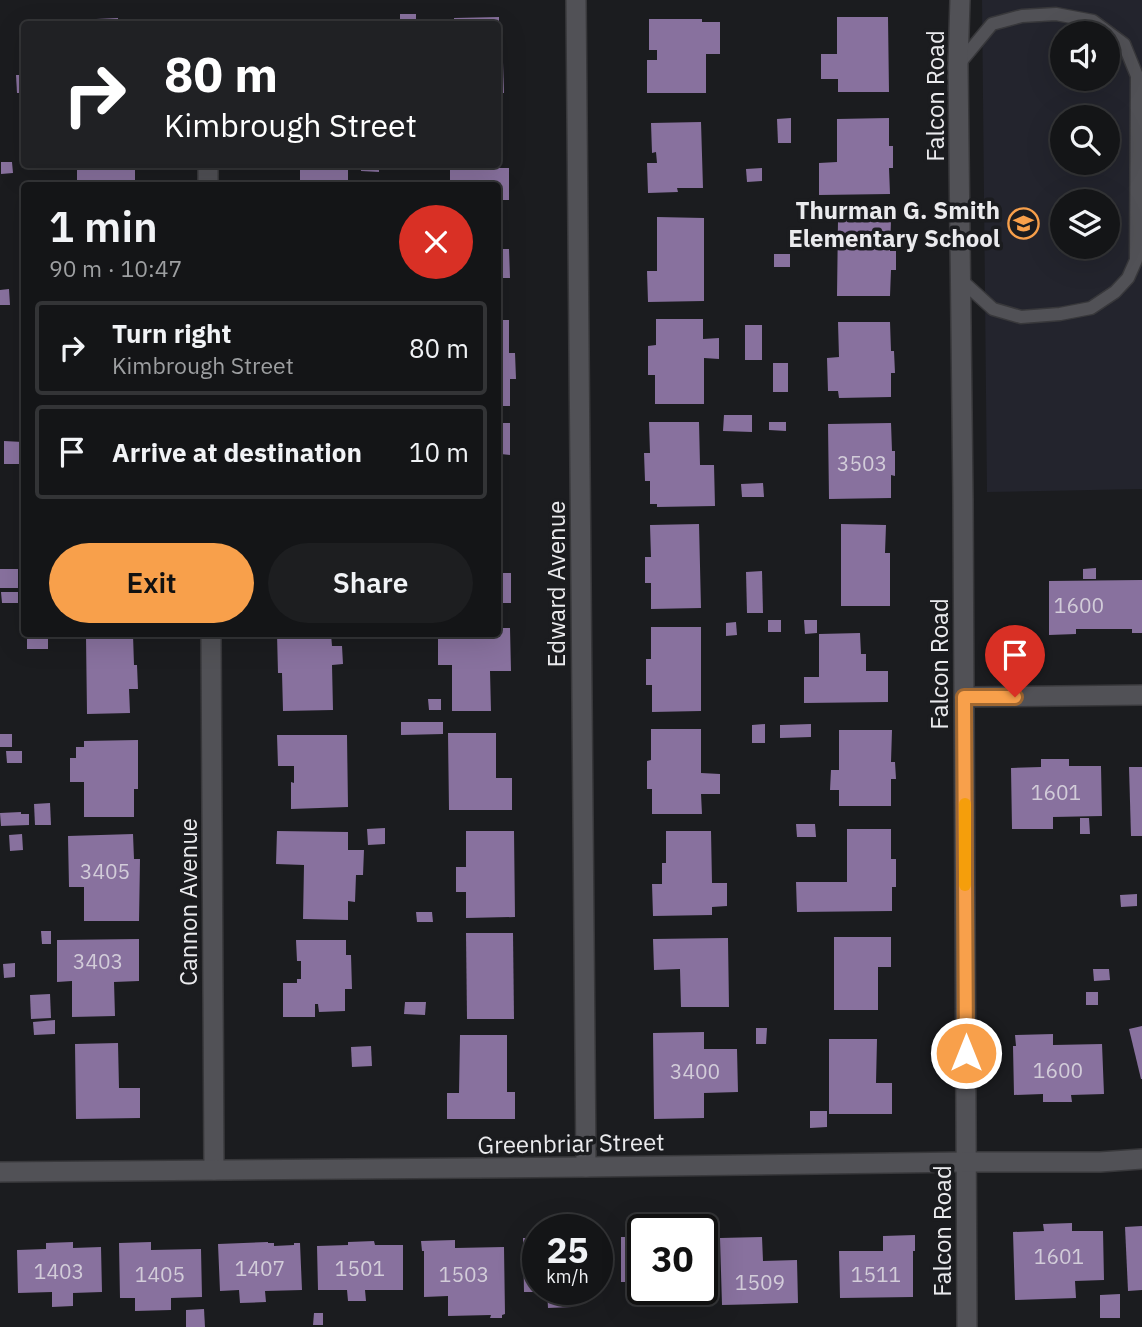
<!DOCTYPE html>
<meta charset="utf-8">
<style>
body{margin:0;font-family:"IBM Plex Sans",sans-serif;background:#1d1e20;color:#f1f3f6;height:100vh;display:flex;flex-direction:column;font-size:26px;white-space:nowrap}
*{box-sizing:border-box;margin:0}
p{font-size:23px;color:#9d9fa1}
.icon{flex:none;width:38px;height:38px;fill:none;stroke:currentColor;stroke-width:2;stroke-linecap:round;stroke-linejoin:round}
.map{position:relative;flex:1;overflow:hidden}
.sheet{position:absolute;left:21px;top:182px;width:480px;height:455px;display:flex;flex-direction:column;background:#141517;border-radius:7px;box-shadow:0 7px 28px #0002,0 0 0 2px #333436}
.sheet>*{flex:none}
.banner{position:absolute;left:21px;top:21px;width:480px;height:147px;border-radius:7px;box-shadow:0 7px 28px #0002,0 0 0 2px #333436;background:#202124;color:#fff;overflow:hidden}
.buttons{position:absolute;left:1050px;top:21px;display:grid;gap:14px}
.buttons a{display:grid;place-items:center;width:70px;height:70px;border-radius:50%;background:#141517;box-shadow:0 7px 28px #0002,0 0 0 2px #333436;font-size:35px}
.speed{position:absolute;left:522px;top:1214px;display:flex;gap:14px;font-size:35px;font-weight:700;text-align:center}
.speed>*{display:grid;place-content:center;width:91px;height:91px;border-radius:50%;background:#141517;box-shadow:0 7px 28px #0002,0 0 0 2px #333436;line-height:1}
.speed small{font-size:18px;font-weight:400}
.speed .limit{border:4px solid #111;border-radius:10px;background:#fff;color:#111}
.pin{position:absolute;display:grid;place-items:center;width:60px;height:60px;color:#fff;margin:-72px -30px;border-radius:50% 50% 50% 0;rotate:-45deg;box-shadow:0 0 7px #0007}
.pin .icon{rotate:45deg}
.me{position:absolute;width:77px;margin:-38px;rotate:0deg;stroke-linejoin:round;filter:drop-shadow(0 0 5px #0008)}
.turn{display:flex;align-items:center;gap:24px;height:147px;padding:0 28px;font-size:32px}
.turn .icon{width:91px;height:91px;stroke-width:2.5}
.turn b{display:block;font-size:49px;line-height:60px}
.round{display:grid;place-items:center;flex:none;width:74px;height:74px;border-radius:37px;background:#1d1e20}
.head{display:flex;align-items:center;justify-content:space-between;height:119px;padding:0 28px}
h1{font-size:42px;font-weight:600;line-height:52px}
.cta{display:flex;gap:14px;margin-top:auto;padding:14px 28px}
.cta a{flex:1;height:80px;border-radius:42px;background:#f8a04b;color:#111;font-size:28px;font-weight:600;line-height:80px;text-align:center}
.cta a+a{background:#1d1e20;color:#f1f3f6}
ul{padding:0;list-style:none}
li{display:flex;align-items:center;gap:21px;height:94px;margin:0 14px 10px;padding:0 14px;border:4px solid #333436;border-radius:7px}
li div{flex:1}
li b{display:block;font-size:26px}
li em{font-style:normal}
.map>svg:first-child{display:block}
.built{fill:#23242d;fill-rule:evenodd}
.building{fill:#88719e}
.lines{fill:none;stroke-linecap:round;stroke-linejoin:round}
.service-casing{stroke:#38383b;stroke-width:15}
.minor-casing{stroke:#38383b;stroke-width:22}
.service{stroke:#515156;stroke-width:12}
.minor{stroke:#515156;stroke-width:19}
.route-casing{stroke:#a16831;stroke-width:18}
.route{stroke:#f8a04b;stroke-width:12}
.slow{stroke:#f59e0b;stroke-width:12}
.labels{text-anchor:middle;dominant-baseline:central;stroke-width:7;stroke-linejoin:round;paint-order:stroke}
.number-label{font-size:21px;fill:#d2ccd9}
.street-label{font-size:24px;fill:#eaeaed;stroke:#1b1c1f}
.poi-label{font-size:24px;font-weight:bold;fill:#eaeaed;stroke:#1b1c1f;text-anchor:end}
</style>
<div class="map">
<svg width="1142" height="1327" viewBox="0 0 1142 1327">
<rect width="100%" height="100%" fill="#1b1c1f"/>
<path class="built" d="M982,0H1142V489L987,492ZM1062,33H1108V79H1062ZM1062,117H1108V163H1062ZM1062,201H1108V247H1062Z"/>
<g class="building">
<path d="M400,14H416V23L400,24Z"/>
<path d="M499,17V24H454V18Z"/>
<path d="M837,17H888L889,92H838V79H821V54H837Z"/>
<path d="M118,18V24H74V20Z"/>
<path d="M649,19H702V22H720V54H706V93H647V60H657V50H649Z"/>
<rect x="283" y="20" width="45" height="4"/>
<path d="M503,63L504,93H497V64Z"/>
<path d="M16,75H24V93H17Z"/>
<path d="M791,118V143H778L777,119Z"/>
<path d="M889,118V146H893V168H889L890,194L819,195V163L837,162V119Z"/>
<path d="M701,122L703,188H677L678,192L648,193L647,163H657L656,152L652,153L651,123Z"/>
<path d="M497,147H500V168H509V200H497V186H450V164H497Z"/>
<path d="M1,162H12L13,173L1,174Z"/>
<path d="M77,164H121V168H135V186H77Z"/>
<rect x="300" y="164" width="48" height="22"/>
<path d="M361,164H379V172L361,171Z"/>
<path d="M762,168V181L747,182L746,169Z"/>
<path d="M657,217L704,218V301L648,302L647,271H657Z"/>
<path d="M497,218H502V249H509L510,278H503V304H497Z"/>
<path d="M838,220H891L890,251H896V270H891L890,296H837Z"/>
<rect x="774" y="254" width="16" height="13"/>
<path d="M9,289L10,305H0V290Z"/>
<path d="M656,319H703V339L719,338V359L704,358V404H655V375H648V346L656,345Z"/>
<path d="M497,320H509V353H515L516,379H510V406H497Z"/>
<path d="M838,322H890L891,351H894L895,373H891V397L839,398L838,391H828L827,358L839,357Z"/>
<rect x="745" y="325" width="17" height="35"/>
<rect x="773" y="363" width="15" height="29"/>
<path d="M724,415H752V432L723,431Z"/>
<path d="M649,422H699L700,465H714L715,506L657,507V504H650V481H645L644,453H650Z"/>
<path d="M769,422H786V431L769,430Z"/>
<path d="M497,423H510V455L501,454L502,477H497Z"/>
<path d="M891,423L892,451H895V476L891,475V498L829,499L828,424Z"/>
<path d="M4,441L23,442L22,464H4Z"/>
<path d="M763,483L764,497H742L741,484Z"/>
<path d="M699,524L701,608L651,609V583H645V557H651L650,525Z"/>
<path d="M841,524L886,525L885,553H890V606H841Z"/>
<path d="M1096,568V579H1083V569Z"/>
<rect x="0" y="569" width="18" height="19"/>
<path d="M762,571L763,613H747L746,572Z"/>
<rect x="497" y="573" width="14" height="30"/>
<path d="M1142,580V633H1132V629H1076V634L1049,635V581Z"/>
<path d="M1,592H18V603H2Z"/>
<rect x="768" y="620" width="13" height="12"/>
<path d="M804,620H817V633L805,634Z"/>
<path d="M736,622L737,635L726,636V623Z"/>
<path d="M651,627H701V711L652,712V685H646V659H651Z"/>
<path d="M497,628H510L511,671H490L491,711H452V665H438V635L497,634Z"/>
<path d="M860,633L861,654H866V671H888V702L804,703V677H819V634Z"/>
<path d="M277,634H331L332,646H342L343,664L332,665L333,710L283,711L282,673H278Z"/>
<path d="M133,635L134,665H137L138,689H129L130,713L87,714L86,636Z"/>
<rect x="27" y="639" width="21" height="10"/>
<path d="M428,699H441V710H429Z"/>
<path d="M401,722H443V734L401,735Z"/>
<path d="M765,724V743H752V725Z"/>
<path d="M811,724V737L780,738V725Z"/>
<path d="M651,729H701V773L720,774V794H701L702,814H652V789H647V761L651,760Z"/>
<path d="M839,730H892L891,762H895L896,779H891V806H839V790H830L831,770H839Z"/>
<path d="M448,733H496V778H512V810H449Z"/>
<rect x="0" y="734" width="12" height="13"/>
<path d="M277,735H347L348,807L291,809V782L294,783V766H278Z"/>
<path d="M138,740V789H134V817H84V782H70V758H76V747H84V741Z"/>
<path d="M6,751H22V763H7Z"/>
<path d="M1041,759H1069V766H1101L1102,816L1053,817V829H1012L1011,768L1041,767Z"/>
<path d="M1129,767H1142V836H1131Z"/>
<path d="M50,803L51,825H35L34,804Z"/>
<path d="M21,812V814H29V825L1,826L0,813Z"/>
<path d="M1080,818H1089L1090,834H1080Z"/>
<path d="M796,824H815L816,837H797Z"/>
<path d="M385,828V844L368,845L367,829Z"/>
<path d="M847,829H891V859H896V887H892V911L797,912L796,882H847Z"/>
<path d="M277,831L348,832V850H364L363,875H356L355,902L348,901V920L303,919L304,865L276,864Z"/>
<path d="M466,831H514L515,917L466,918V892H456V867H466Z"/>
<path d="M666,831H711L712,883H727V906L712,907V915L653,916L652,884H662V863H666Z"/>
<path d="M22,834L23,850L10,851L9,835Z"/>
<path d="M133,834L134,859H140L139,921H84V887H69L68,836Z"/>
<path d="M1137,894V906L1121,907L1120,895Z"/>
<path d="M416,912H432L433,922H417Z"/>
<path d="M41,931H51V944H42Z"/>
<path d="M466,933H513L514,1019H467Z"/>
<path d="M834,937H891V967H878V1010H834Z"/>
<path d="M728,938L729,1007H681L680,969L654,970L653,939Z"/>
<path d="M139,939V981L114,982L115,1016L72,1017V981L57,982V940Z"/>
<path d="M296,940H346V955H351L352,989H345V1011L319,1012L318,1004H315V1017H283V983H297V979H301V961H297Z"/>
<path d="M15,963V977L4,978L3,964Z"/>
<path d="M1093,969H1109L1110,980L1094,981Z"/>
<rect x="1086" y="992" width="12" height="13"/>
<path d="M50,994L51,1018L31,1019L30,995Z"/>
<path d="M405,1002H426L425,1015L404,1014Z"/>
<path d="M55,1020V1034L34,1035L33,1022Z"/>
<path d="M1142,1026V1079H1141L1129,1029Z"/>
<path d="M756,1028H767L766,1044H756Z"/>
<path d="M704,1032V1049H737L738,1092L704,1093V1118L654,1119L653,1033Z"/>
<path d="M1053,1034V1045L1102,1044L1104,1094L1071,1095L1072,1102H1043V1094L1014,1095L1013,1046H1016L1015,1035Z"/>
<path d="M460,1035H507V1092H515V1119H447V1093H459Z"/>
<path d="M829,1039H877L876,1083H892V1114H829Z"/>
<path d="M118,1043L119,1088H140V1118L76,1119L75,1044Z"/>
<path d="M371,1046L372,1066L352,1067L351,1047Z"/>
<path d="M810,1111H827V1127L810,1128Z"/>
<path d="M1072,1223V1231H1103L1104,1280L1075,1281L1076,1298L1015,1300L1013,1232L1044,1231L1043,1224Z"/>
<path d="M1142,1226V1290L1128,1291L1125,1227Z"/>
<path d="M915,1235V1251H913V1297L840,1298L839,1251H883V1236Z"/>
<rect x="621" y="1237" width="21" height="45"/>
<path d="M762,1237L763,1261L797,1260L798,1303L722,1305L720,1238Z"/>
<path d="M523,1238H537V1290H543V1292H524Z"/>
<path d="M455,1240V1248L504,1247L505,1314L502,1315V1318H490L491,1315L448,1316V1296L424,1297V1251H422L421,1241Z"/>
<path d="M597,1240H599L600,1292H597Z"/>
<path d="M374,1241L375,1245H403V1290H365L366,1301H348L347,1290H318L317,1246L348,1245V1242Z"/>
<path d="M73,1242V1248L101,1247L102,1292L73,1293V1306L52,1307V1292L18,1293L17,1250L46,1249V1243Z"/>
<path d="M151,1242V1250L201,1249L202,1297L171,1298V1310L135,1311V1298H120L119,1243Z"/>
<path d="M268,1242V1243H274V1246L294,1245V1243H300L302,1290L265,1291L266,1302L240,1303L239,1290L220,1291L218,1244Z"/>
<path d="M547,1290H582V1292H572V1307L548,1308Z"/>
<rect x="673" y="1290" width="31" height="14"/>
<path d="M1120,1294V1318H1100V1295Z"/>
<path d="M204,1309L205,1327H186V1310Z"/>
<path d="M314,1313H323V1325H313Z"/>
</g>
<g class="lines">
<defs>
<path id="service" d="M958,65L992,24L1022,16L1056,14L1093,21L1124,44L1137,76L1136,260L1128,278L1115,292L1091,308L1060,314L1021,317L993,309L960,279"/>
<g id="minor">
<path d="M576,0L586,1167"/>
<path d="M960,0L958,65L963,499L967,1327"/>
<path d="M208,164V186"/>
<path d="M211,634L214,1170"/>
<path d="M964,697L1142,695"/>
<path d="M0,1172L586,1167L966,1162H1100L1142,1159"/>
</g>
</defs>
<use href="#service" class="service-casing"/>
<use href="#minor" class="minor-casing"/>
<use href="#service" class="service"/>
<use href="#minor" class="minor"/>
</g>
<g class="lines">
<defs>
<path id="route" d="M966,1053L964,697H1015"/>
</defs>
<use href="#route" class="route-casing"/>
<use href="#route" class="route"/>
<path class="slow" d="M965,804V885"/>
</g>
<defs>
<symbol id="school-ring" viewBox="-11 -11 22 22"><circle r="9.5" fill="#1b1c1f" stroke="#f8a04b" stroke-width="1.5"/><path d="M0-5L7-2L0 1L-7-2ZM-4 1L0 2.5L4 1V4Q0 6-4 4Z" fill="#f8a04b"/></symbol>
</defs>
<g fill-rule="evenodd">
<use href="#school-ring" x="1006" y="206" width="35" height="35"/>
</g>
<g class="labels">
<g class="number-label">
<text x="862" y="463">3503</text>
<text x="1079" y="605">1600</text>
<text x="1056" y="792">1601</text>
<text x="105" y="871">3405</text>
<text x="98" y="961">3403</text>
<text x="1058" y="1070">1600</text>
<text x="695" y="1071">3400</text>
<text x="1059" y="1256">1601</text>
<text x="260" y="1268">1407</text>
<text x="360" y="1268">1501</text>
<text x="59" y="1271">1403</text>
<text x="160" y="1274">1405</text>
<text x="464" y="1274">1503</text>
<text x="876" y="1274">1511</text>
<text x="760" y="1282">1509</text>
</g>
<g class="street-label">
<text transform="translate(935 96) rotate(-90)">Falcon Road</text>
<text transform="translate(556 584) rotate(-90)">Edward Avenue</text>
<text transform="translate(939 664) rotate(-90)">Falcon Road</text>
<text transform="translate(188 902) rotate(-90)">Cannon Avenue</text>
<text transform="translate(571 1143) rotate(-1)">Greenbriar Street</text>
<text transform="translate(942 1231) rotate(-90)">Falcon Road</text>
</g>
<g class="poi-label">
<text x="1000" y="210">Thurman G. Smith<tspan x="1000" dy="28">Elementary School</tspan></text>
</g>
</g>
</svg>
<div class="buttons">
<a><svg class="icon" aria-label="sound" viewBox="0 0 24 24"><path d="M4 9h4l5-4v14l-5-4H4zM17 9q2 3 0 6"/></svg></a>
<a><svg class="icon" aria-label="search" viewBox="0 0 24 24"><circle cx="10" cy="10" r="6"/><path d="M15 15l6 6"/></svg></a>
<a><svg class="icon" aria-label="layers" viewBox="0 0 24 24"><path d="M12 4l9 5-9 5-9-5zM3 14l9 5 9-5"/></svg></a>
</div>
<div class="speed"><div>25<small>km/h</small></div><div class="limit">30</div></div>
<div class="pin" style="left:1015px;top:697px;background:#d93025"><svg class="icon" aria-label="arrive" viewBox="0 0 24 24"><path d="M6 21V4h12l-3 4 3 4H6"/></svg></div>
<svg class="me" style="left:966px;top:1053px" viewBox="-20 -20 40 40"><circle r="17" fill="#f8a04b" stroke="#fff" stroke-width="3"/><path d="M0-11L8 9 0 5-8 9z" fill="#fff"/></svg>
<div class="banner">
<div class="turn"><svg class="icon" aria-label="right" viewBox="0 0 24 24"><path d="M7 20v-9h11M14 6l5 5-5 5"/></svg><div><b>80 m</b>Kimbrough Street</div></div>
</div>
<section class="sheet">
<div class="head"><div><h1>1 min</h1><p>90 m · 10:47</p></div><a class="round" style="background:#d93025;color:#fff"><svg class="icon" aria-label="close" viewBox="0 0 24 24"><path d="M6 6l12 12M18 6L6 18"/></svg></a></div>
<ul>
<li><svg class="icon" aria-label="right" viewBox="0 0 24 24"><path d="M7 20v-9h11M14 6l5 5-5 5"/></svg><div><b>Turn right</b><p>Kimbrough Street</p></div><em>80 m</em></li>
<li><svg class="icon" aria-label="arrive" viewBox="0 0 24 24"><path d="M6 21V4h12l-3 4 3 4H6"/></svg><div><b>Arrive at destination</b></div><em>10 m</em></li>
</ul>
<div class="cta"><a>Exit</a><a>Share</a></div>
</section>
</div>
